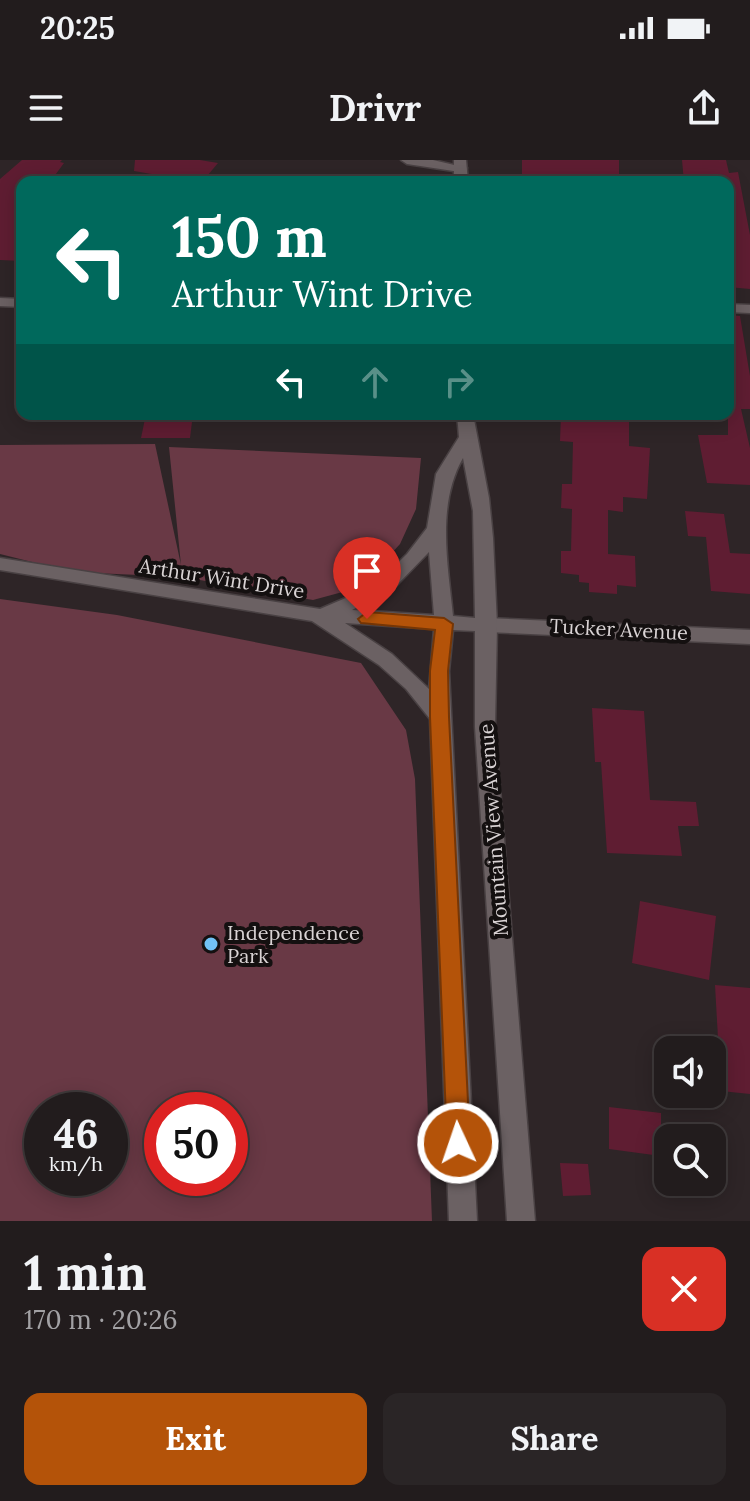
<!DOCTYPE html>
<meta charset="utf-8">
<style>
body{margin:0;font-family:Lora,serif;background:#2a2526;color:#f1f3f6;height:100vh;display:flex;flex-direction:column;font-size:30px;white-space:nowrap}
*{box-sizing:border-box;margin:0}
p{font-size:26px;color:#a2a1a4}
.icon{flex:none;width:44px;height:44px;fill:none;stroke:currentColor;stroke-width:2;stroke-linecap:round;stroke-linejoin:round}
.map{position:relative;height:1061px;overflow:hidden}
.details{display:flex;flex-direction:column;background:#221c1d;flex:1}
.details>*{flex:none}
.guide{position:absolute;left:16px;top:16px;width:718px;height:244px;border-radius:16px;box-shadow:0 4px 20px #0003,0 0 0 2px #3f3a3b;background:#00695c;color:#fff;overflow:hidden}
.controls{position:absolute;left:654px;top:876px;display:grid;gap:16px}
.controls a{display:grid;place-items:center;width:72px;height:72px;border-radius:16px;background:#221c1d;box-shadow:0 4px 20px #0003,0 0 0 2px #3f3a3b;font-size:40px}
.speed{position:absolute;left:24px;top:932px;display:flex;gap:16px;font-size:40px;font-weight:700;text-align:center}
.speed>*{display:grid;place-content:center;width:104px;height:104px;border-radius:50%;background:#221c1d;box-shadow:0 4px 20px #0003,0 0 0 2px #3f3a3b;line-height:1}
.speed small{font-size:20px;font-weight:400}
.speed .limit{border:12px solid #d22;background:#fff;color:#111}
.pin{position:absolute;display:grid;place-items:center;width:68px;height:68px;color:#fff;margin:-82px -34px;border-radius:50% 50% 50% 0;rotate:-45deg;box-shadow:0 0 8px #0007}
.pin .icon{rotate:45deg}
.me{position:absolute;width:88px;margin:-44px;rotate:357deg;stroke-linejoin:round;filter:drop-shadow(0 0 6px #0008)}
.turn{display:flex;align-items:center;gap:28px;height:168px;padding:0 24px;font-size:36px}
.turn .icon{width:104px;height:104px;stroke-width:2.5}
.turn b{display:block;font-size:56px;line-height:68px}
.lanes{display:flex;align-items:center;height:76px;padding:0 24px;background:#0003;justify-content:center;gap:40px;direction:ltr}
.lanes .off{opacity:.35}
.round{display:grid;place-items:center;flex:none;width:84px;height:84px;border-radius:16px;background:#2a2526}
.headline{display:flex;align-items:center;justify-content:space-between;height:136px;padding:0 24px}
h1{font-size:48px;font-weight:700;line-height:60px}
.primary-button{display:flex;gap:16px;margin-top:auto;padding:16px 24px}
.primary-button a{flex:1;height:92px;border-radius:16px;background:#b45309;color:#fff;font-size:32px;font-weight:700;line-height:92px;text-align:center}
.primary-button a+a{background:#2a2526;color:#f1f3f6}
.status{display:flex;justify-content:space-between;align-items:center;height:56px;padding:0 40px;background:#221c1d;direction:ltr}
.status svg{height:22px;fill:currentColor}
header{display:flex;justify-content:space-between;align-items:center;height:104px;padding:0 24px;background:#221c1d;font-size:36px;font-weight:700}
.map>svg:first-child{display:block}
.green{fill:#693945;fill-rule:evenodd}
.building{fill:#5f1d32}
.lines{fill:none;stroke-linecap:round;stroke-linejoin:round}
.street-casing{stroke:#494143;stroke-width:3}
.secondary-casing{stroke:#494143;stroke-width:3}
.street{fill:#6b6163;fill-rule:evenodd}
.secondary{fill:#6b6163;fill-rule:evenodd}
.route{fill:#b45309;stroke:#753606;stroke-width:2}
.poi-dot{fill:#71c1f5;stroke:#141010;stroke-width:3}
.labels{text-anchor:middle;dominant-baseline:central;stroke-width:8;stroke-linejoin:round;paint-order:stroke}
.street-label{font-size:20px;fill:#d9d3d4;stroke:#141010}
.poi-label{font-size:20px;fill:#d9d3d4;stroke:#141010;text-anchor:start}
</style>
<div class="status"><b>20:25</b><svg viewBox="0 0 49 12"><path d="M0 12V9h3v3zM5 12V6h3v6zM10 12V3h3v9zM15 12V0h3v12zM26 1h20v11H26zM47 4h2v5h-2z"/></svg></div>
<header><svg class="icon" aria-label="menu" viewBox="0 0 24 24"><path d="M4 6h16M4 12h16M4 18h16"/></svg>Drivr<svg class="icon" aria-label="share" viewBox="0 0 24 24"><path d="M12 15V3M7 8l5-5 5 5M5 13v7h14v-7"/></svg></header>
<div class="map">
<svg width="750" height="1061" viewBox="0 0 750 1061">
<rect width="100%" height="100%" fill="#2e2527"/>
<g class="green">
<path d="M155,284L181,405L169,287L421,298L416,349L400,384L361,427L313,440L183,417L72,412L0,394V285Z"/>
<path d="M0,439L117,455L361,503L406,570L415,619L432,1061H0ZM42,950H110V1018H42ZM162,950H230V1018H162Z"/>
</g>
<g class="building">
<path d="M22,0H62L60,2L64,3L50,22H22V101L0,100V19Z"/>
<path d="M135,0H200L218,3L202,22H198L134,11Z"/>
<rect x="522" y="0" width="97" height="22"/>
<path d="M682,0H726L729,13L738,12L750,75V129L728,127V22H684Z"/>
<path d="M728,155L740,156L750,216V249H741L750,288V325L707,323L698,275H728Z"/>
<path d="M146,254H193L190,278H141Z"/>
<path d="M561,254L629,258V286L650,288L647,339L623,337V352L608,350V394L635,396L636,427L617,425V434L589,432V423L579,422V415L561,413V391H571L572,349L561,348L562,324H572L573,282L560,281Z"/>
<path d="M685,351L724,354L730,393L750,394V434L711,431L706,377L688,376Z"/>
<path d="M592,548L644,551L650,640L696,642L699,666H678L682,696L607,693L601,602H595Z"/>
<path d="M640,741L716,756L709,820L632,803Z"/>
<path d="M715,825L750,828V934L721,931Z"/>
<path d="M609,947L661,953V996L609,989Z"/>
<path d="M560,1003L588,1004L591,1035L563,1036Z"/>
</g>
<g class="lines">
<defs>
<g id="street">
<path d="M401,0H433L467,8L460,12L407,4Z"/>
<path d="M0,138L22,139V147L0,146Z"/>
<path d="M728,144L750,145V153L728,152Z"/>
<path d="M487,458L750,470V484L487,472L477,465Z"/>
</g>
<g id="secondary">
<path d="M454,0H466L468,22H454Z"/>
<path d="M457,254H473L489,338L493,378L497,465L495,567L535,1061H507L475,567V471L453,470L449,511L477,1061H449L430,559L406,529L379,505L312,461L0,410V398L320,449L355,434L383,417L407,394L427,368L436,314L459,277ZM463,298L473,351L475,458L453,456C448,405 436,345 463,298ZM429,392L434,455L352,450L396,426ZM345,463L434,469L429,529L392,494Z"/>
</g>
</defs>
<use href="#street" class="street-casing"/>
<use href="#secondary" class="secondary-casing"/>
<use href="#street" class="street"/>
<use href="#secondary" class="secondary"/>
</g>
<path class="route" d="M367,452L444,458L453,464L448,511L449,557L470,983L467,991L458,994L450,991L447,983L430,557V511L435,470L361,463L358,459Z"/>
<circle class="poi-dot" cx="211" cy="784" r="8"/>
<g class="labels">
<g class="street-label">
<text transform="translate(222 418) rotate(9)">Arthur Wint Drive</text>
<text transform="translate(619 469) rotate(3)">Tucker Avenue</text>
<text transform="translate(493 670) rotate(-94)">Mountain View Avenue</text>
</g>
<g class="poi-label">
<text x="227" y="772">Independence<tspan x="227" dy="23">Park</tspan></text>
</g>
</g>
</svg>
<div class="controls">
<a><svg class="icon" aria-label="sound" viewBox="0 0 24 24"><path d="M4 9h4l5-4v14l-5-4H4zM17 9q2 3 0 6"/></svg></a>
<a><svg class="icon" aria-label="search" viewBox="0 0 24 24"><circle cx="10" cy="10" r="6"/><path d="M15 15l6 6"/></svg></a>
</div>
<div class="speed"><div>46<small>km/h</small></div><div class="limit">50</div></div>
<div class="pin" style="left:367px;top:459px;background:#d93025"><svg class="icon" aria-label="arrive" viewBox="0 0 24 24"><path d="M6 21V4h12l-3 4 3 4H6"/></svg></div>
<svg class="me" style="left:458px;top:983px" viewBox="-20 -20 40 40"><circle r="17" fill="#b45309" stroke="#fff" stroke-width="3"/><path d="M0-11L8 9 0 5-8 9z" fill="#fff"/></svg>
<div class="guide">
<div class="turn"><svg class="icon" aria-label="left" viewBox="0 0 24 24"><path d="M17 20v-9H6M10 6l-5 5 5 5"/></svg><div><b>150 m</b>Arthur Wint Drive</div></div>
<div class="lanes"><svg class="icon" aria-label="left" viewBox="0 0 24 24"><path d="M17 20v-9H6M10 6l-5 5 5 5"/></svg><svg class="icon off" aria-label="ahead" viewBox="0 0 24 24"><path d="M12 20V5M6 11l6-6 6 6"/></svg><svg class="icon off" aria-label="right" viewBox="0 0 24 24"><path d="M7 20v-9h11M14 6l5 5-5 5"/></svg></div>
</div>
</div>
<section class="details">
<div class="headline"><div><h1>1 min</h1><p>170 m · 20:26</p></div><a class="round" style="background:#d93025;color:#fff"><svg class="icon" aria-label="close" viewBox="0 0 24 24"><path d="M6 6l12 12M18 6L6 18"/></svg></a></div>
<div class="primary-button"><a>Exit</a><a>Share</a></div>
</section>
